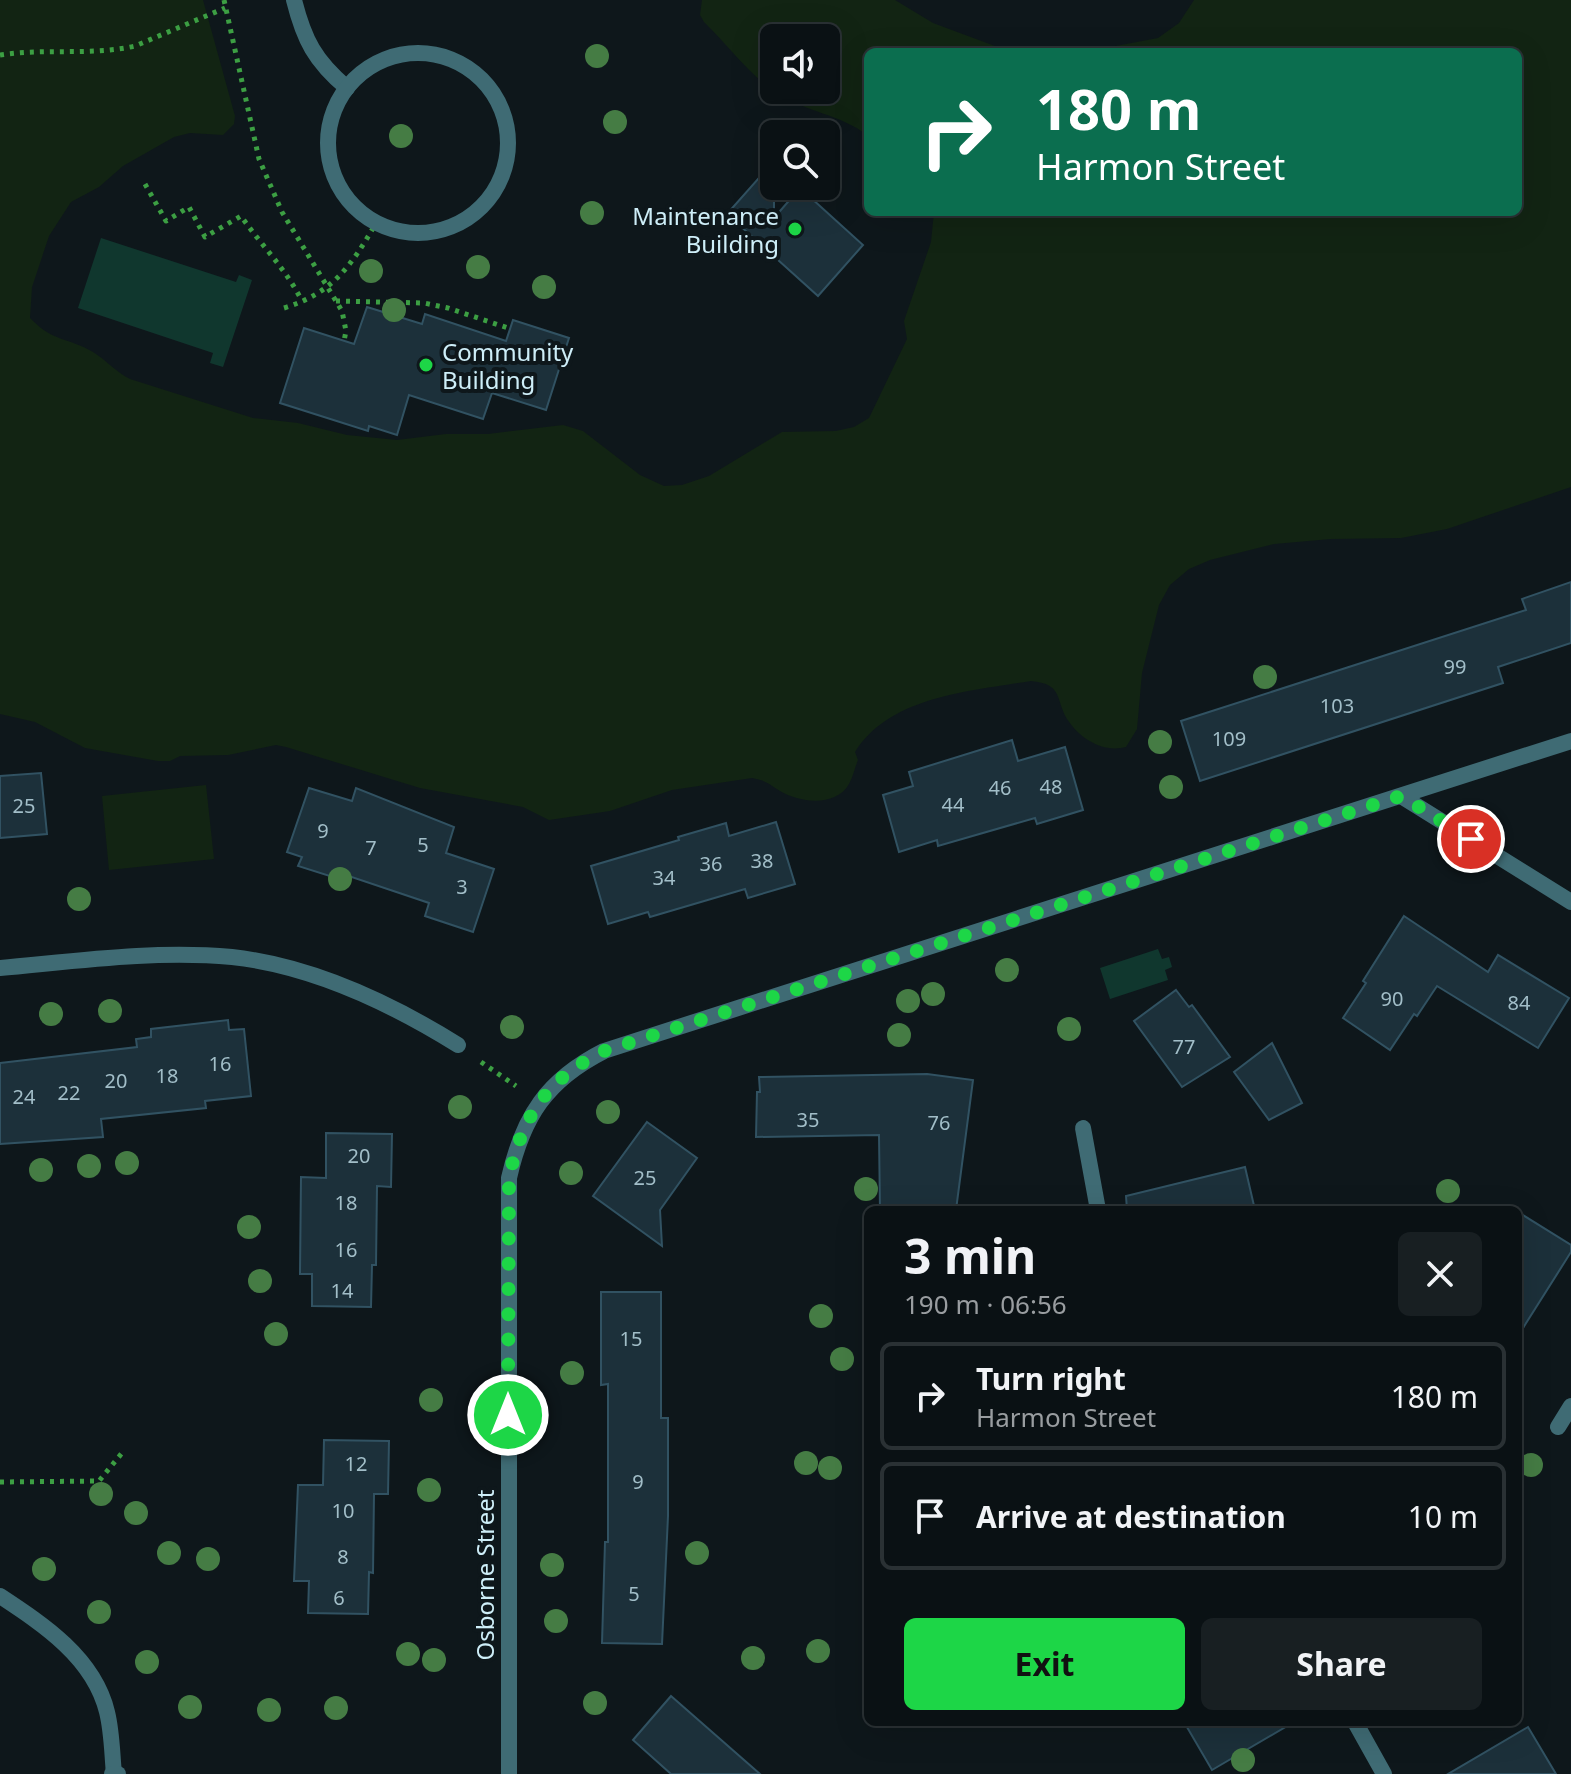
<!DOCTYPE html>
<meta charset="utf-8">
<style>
body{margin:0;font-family:"Noto Sans",sans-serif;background:#181f22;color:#f1f3f6;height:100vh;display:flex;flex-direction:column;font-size:30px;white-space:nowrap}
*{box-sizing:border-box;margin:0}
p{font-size:26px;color:#999da0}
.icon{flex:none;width:44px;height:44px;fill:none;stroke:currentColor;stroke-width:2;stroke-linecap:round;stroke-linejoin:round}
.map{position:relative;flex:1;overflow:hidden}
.panel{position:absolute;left:864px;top:1206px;width:658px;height:520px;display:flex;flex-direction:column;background:#0a1114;border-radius:12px;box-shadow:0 8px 32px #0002,0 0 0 2px #2a3134}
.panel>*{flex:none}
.top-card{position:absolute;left:864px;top:48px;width:658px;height:168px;border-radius:12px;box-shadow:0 8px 32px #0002,0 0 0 2px #2a3134;background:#0b6e4f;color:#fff;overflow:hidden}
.tools{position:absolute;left:760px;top:24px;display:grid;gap:16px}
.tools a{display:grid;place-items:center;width:80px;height:80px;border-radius:12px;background:#0a1114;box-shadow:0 8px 32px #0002,0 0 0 2px #2a3134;font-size:40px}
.pin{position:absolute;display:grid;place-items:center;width:68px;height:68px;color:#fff;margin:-34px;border:4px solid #fff;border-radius:50%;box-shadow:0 2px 8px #0007}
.me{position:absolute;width:88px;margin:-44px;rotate:0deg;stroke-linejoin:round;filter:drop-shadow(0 0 6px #0008)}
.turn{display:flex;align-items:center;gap:28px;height:168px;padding:0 40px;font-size:36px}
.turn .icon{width:104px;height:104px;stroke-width:2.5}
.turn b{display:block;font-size:56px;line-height:68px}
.round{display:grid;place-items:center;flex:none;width:84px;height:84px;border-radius:12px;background:#181f22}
.headline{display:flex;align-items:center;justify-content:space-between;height:136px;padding:0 40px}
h1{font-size:48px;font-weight:700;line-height:60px}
.action{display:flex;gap:16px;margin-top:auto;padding:16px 40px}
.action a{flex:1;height:92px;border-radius:12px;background:#1dd647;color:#111;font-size:32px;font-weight:700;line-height:92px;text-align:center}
.action a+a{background:#181f22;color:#f1f3f6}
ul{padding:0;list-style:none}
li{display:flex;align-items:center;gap:24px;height:108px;margin:0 16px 12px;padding:0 24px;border:4px solid #2a3134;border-radius:12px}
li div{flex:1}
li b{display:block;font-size:30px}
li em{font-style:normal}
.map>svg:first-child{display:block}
.green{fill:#122413;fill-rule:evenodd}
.water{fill:#10372e}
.building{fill:#1c303a;stroke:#315262;stroke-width:2}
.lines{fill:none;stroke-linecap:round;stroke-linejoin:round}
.path{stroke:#3c9f43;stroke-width:5;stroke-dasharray:4 6;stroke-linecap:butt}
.service{stroke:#3f6b74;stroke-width:16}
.minor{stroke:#3f6b74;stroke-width:16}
.tertiary{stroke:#3f6b74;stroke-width:16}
.tree{fill:#457c44}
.route{stroke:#1dd647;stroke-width:14;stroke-dasharray:0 25.2}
.poi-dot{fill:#1dd647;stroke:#0e171b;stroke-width:3}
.labels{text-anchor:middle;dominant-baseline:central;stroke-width:8;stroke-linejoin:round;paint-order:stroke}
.number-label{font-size:20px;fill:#a2bec8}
.poi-label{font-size:24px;fill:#ceeef8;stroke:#0e171b;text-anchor:end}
.street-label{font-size:24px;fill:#ceeef8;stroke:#0e171b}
</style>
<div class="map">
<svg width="1571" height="1774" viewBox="0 0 1571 1774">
<rect width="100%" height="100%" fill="#0e171b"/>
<g class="green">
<path d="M0,0H203L235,116L234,124L223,135L190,133L174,137L123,166L99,187L71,202L49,236L32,287L30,318C54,343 68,337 93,352C106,360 116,372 130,379L253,418L298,423L347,435L397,440L446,434H488L563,425L583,431L640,475L664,486L682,485L709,476L782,432L836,431L854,427L869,418L907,339L904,321L931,242L934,212H1518V52H1084L1158,38L1179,23L1194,0H1571V487L1447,529L1401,538L1331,539L1274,544L1210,560L1189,569L1170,585L1159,605L1142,673L1137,729L1126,747C1103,753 1080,739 1067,719C1055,698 1063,684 1031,681C971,691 890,696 855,752L858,760C855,767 853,777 849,784C836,807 800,803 780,791C769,784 765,780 752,778L672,790L610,811L549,820L523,807L420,788L286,747L276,745L228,755L180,756L170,761H158L85,748L35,722L0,714Z"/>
<path d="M702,0H895L933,23L1011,52H868V136C841,114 805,112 777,93C749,75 728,45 704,22L700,15ZM774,38H826V90H774Z"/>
<path d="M206,785L214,859L109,870L102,796Z"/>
</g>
<g class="water">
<path d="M101,238L236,282L239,275L252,280L223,367L210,363L213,353L78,308Z"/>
<path d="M1158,949L1162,959L1169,957L1172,967L1165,970L1168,980L1110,999L1100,968Z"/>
</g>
<g class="building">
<path d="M774,161V218L800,188L863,245L818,296L727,214Z"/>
<path d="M367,307L422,324L425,314L506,341L513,320L569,338L546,410L492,393L483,419L409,395L397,435L369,426L368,431L280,403L304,328L354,344Z"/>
<path d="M1571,582V643L1498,667L1503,683L1200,781L1181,721L1526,610L1522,599Z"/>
<path d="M1012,740L1018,761L1065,747L1083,810L1037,824L1035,818L938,846L937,840L899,852L883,795L913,786L909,772Z"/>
<path d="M41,773L47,834L0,838V776Z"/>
<path d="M309,788L352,801L356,788L454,827L446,853L494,869L473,932L425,916L429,903L337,872L336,878L298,866L302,857L287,852Z"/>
<path d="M776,822L795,884L748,898L745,889L650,917L648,912L608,924L591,866L679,840L678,837L726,823L729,836Z"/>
<path d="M1404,916L1488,972L1498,955L1569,998L1538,1048L1437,986L1417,1016L1414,1014L1390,1050L1343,1018L1366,983L1363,981Z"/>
<path d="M1176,990L1189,1007L1192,1005L1230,1057L1182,1087L1134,1021Z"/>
<path d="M228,1020L229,1030L244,1029L251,1096L205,1101L206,1108L101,1119L103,1137L0,1144V1063L137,1047L136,1039L151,1037V1029Z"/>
<path d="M1272,1043L1302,1103L1269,1120L1234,1072Z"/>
<path d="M927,1074L973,1080L956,1210H880L879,1135L756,1137L757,1092H760L759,1077Z"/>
<path d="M647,1122L697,1158L660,1210L662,1246L593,1196Z"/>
<path d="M326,1133L392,1134L391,1187L377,1186L376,1265H372L371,1307L312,1306V1274H300L301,1177L326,1178Z"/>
<path d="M1245,1167L1255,1210H1127L1126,1196Z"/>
<path d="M1518,1212L1571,1245V1252L1518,1336Z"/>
<path d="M601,1292H661V1418H668V1516L662,1644L602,1643L605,1542H608V1384L601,1385Z"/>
<path d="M324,1440L389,1441L388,1494H374L373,1573L369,1572L368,1614L308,1613L309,1581H294L298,1485H323Z"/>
<path d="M671,1696L760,1774H671L633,1740Z"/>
<path d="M1184,1722H1294L1212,1770Z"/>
<path d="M1528,1727L1556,1774H1448Z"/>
</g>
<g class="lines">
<g class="path">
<path d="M224,0L259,159L282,212L342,311L346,331L344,341"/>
<path d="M0,55C45,48 90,56 135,46L225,8"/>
<path d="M145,184L166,221L189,207L205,237L241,216C261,245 286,269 302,301"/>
<path d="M336,301L424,303L448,308L508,328"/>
<path d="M284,308C333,293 352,265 376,223"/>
<path d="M481,1062L516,1086"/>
<path d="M0,1482L99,1481L122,1453"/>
</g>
<path class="service" d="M0,1596C44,1625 94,1658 107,1712C112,1732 112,1753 114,1774"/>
<g class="minor">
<path d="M294,0C304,40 315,61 347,88"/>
<circle cx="418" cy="143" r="90"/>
<path d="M1401,796L1571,902"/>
<path d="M0,968C77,961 154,950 232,957C313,966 389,1002 458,1045"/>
<path d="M1083,1128L1098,1210"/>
<path d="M1558,1427L1571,1406"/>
<path d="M1355,1722L1384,1774"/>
<path d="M509,1774V1178C523,1116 547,1080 604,1051L1571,741"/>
</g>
<path class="tertiary" d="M112,1774H118"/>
</g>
<g class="tree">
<circle cx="597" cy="56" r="12"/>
<circle cx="615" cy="122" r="12"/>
<circle cx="401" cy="136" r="12"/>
<circle cx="592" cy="213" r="12"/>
<circle cx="478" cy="267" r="12"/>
<circle cx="371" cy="271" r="12"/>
<circle cx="544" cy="287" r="12"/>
<circle cx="394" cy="310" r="12"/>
<circle cx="1265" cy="677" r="12"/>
<circle cx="1160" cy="742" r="12"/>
<circle cx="1171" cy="787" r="12"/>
<circle cx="340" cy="879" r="12"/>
<circle cx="79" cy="899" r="12"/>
<circle cx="1007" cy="970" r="12"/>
<circle cx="933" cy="994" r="12"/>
<circle cx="908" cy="1001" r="12"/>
<circle cx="110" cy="1011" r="12"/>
<circle cx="51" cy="1014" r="12"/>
<circle cx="512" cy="1027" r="12"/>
<circle cx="1069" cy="1029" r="12"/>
<circle cx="899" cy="1035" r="12"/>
<circle cx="460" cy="1107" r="12"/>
<circle cx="608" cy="1112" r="12"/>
<circle cx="127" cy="1163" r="12"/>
<circle cx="89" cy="1166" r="12"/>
<circle cx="41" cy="1170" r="12"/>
<circle cx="571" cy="1173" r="12"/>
<circle cx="866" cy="1189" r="12"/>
<circle cx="1448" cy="1191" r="12"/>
<circle cx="249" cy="1227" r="12"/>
<circle cx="260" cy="1281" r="12"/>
<circle cx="821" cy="1316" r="12"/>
<circle cx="276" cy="1334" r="12"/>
<circle cx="842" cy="1359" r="12"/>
<circle cx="572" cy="1373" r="12"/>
<circle cx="431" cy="1400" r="12"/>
<circle cx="806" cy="1463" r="12"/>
<circle cx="1531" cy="1465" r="12"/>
<circle cx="830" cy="1468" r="12"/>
<circle cx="429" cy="1490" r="12"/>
<circle cx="101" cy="1494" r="12"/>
<circle cx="136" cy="1513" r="12"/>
<circle cx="169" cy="1553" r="12"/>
<circle cx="697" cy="1553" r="12"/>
<circle cx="208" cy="1559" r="12"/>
<circle cx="552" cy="1565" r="12"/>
<circle cx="44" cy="1569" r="12"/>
<circle cx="99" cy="1612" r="12"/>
<circle cx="556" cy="1621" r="12"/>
<circle cx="818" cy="1651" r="12"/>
<circle cx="408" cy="1654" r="12"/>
<circle cx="753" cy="1658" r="12"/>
<circle cx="434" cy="1660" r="12"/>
<circle cx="147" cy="1662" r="12"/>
<circle cx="595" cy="1703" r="12"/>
<circle cx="190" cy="1707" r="12"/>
<circle cx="336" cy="1708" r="12"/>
<circle cx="269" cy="1710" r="12"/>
<circle cx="1243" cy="1760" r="12"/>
</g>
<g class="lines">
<path class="route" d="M508,1415L509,1178C522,1116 547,1079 604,1051L1401,796L1471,839"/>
</g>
<g class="poi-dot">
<circle cx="795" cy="229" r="8"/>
<circle cx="426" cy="365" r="8"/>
</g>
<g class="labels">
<g class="number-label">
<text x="1455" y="666">99</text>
<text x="1337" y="705">103</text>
<text x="1229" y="738">109</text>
<text x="1051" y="786">48</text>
<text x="1000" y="787">46</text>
<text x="953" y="804">44</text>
<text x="24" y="805">25</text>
<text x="323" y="830">9</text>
<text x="423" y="844">5</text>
<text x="371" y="847">7</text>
<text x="762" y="860">38</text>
<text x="711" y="863">36</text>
<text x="664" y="877">34</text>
<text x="462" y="886">3</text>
<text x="1392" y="998">90</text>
<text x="1519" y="1002">84</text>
<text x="1184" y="1046">77</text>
<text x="220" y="1063">16</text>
<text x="167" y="1075">18</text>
<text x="116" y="1080">20</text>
<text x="69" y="1092">22</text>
<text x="24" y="1096">24</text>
<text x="808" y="1119">35</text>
<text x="939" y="1122">76</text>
<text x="359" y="1155">20</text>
<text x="645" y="1177">25</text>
<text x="346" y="1202">18</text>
<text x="346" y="1249">16</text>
<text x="342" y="1290">14</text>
<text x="631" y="1338">15</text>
<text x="356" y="1463">12</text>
<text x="638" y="1481">9</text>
<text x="343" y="1510">10</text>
<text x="343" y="1556">8</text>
<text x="634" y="1593">5</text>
<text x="339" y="1597">6</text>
</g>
<g class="poi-label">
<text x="779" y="215">Maintenance<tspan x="779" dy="28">Building</tspan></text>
<text x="442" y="351" text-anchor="start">Community<tspan x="442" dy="28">Building</tspan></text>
</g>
<g class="street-label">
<text transform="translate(484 1575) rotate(-90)">Osborne Street</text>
</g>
</g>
</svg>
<div class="tools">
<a><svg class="icon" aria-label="sound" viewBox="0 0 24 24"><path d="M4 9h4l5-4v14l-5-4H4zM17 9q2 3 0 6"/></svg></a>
<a><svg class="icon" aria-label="search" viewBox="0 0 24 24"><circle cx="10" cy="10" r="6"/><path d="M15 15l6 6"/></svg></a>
</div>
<div class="pin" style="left:1471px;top:839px;background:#d93025"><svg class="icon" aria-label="arrive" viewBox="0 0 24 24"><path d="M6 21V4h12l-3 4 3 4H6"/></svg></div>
<svg class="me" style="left:508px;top:1415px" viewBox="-20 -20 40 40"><circle r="17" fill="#1dd647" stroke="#fff" stroke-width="3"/><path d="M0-11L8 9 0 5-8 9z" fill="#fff"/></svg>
<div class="top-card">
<div class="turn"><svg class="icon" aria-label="right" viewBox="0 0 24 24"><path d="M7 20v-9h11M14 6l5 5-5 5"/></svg><div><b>180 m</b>Harmon Street</div></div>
</div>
<section class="panel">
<div class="headline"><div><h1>3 min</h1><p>190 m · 06:56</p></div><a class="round"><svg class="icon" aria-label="close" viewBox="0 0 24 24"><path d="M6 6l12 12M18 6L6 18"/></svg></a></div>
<ul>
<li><svg class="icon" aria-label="right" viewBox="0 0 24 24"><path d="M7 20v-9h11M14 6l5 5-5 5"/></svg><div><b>Turn right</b><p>Harmon Street</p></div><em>180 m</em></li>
<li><svg class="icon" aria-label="arrive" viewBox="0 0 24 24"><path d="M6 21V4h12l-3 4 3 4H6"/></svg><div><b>Arrive at destination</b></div><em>10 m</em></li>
</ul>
<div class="action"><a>Exit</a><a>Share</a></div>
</section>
</div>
